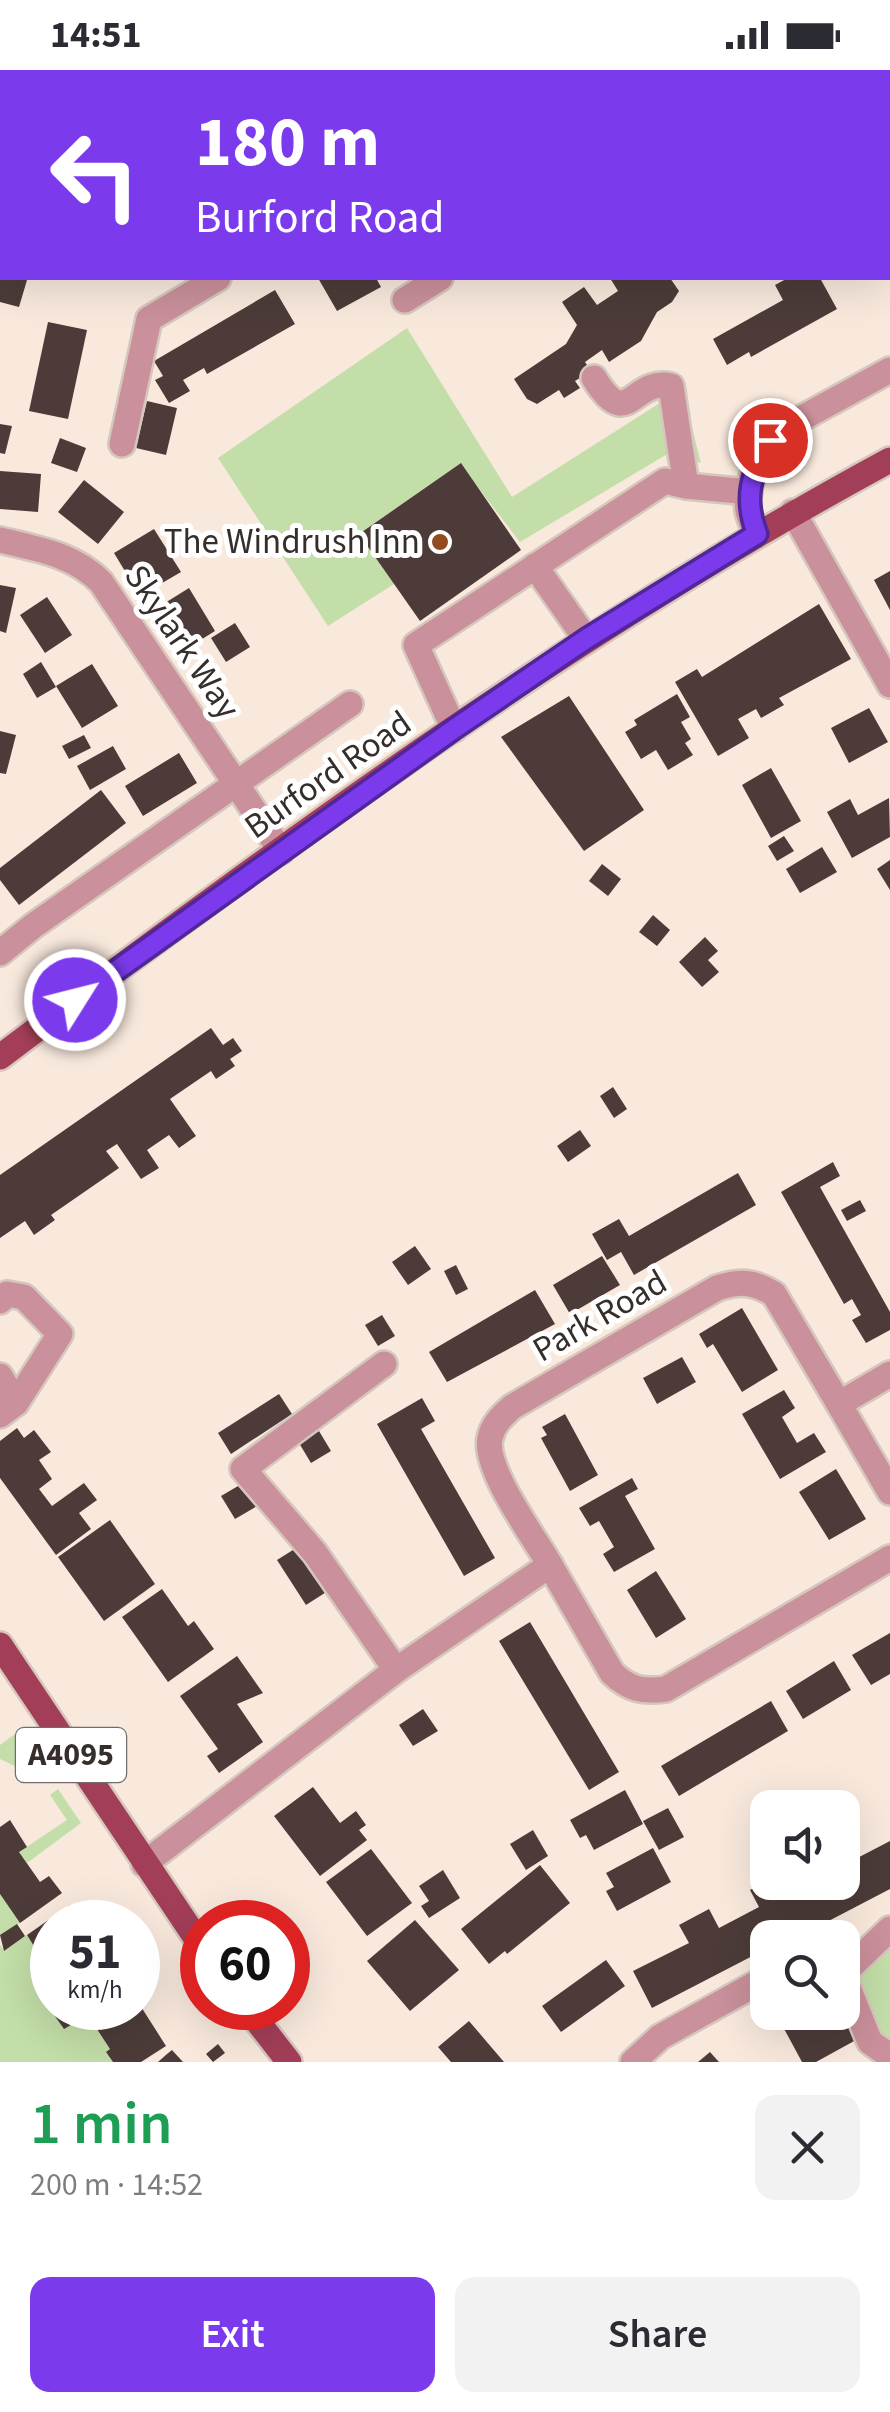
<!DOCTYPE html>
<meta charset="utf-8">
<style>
body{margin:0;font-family:"Source Sans 3",sans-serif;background:#f2f2f3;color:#2b2b33;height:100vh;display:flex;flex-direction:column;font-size:38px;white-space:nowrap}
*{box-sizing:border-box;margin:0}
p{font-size:32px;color:#7c7c81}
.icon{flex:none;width:55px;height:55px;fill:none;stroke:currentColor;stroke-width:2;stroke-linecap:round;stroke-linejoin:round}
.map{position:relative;height:1992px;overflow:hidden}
.drawer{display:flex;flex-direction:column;background:#fff;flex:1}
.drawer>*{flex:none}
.guide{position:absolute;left:0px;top:0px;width:890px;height:210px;box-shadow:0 10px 40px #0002;background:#7c3aed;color:#fff;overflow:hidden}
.tools{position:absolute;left:750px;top:1720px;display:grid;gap:20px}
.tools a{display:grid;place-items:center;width:110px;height:110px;border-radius:20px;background:#fff;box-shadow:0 10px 40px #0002;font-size:50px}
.speed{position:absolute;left:30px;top:1830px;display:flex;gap:20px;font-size:50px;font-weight:700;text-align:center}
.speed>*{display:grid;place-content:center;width:130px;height:130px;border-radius:50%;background:#fff;box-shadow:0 10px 40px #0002;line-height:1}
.speed small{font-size:25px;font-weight:400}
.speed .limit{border:15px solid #d22;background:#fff;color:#111}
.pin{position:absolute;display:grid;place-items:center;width:85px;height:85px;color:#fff;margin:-42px;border:5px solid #fff;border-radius:50%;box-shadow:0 2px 10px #0007}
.me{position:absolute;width:110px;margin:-55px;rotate:54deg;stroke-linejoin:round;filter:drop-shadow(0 0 8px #0008)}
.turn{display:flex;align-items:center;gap:35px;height:210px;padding:0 30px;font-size:45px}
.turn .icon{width:130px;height:130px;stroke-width:2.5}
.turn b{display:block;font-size:70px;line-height:85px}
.round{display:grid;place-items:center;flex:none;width:105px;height:105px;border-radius:20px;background:#f2f2f3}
.headline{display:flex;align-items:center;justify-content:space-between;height:170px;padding:0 30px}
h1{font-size:60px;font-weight:600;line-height:75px;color:#1e9e55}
.primary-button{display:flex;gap:20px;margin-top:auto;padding:20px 30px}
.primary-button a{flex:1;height:115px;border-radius:20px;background:#7c3aed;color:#fff;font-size:40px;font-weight:600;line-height:115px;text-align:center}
.primary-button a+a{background:#f2f2f3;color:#2b2b33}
.status{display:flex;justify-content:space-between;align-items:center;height:70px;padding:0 50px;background:#fff;direction:ltr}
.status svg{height:28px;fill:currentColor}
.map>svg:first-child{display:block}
.green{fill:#c3dea8}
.building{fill:#4c3b39}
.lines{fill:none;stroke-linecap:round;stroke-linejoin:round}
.minor-casing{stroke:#d6c7bd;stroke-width:30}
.major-casing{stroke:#d6c7bd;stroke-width:30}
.minor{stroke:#ca909b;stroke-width:25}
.major{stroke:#a33e58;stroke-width:25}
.route-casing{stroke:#51269a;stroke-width:25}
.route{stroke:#7c3aed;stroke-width:18}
.poi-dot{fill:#904b1f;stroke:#fff;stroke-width:4}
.labels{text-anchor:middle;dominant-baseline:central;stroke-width:10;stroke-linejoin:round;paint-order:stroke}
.shield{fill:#fff;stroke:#726d6a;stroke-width:2.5}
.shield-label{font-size:32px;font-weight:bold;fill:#352e2a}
.poi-label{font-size:35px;fill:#352e2a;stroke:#fff;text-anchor:end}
.street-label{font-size:35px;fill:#352e2a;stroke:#fff}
</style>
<div class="status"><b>14:51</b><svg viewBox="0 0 49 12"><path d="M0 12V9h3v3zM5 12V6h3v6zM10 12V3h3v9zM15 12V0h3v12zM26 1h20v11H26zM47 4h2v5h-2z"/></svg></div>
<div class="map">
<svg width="890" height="1992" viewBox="0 0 890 1992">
<rect width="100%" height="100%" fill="#f9e9dd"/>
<g class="green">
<path d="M407,258L512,427L682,319L701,393L669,383L520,472L460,394L360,463L394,514L328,556L218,388Z"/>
<path d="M15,1664L37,1695L21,1699L0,1689V1675Z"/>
<path d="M58,1719L81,1753L27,1793L19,1782L67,1750L50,1725Z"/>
<path d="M0,1824L20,1853L0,1865Z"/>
<path d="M27,1865L42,1889L52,1884V1938H96L87,1945L110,1979L106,1982L113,1992H0V1875L4,1880Z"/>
<path d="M890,1867V1968L880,1967L854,1908Z"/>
</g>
<g class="building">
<path d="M0,208L27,210L19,237L0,232Z"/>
<path d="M318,208H376L381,217L337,241Z"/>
<path d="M610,208H670L679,221L672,232L657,242L641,271L609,292L602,280L585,292L591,301L575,311L580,318L564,328L559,320L537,334L527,329L514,309L566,274L577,255L562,232L584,217L597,235L618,221Z"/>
<path d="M788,208H820L837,239L751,287L749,282L727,295L713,269L783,230L775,215Z"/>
<path d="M275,220L295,254L207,304L204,298L183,310L190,321L169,333L155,310L163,306L154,291Z"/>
<path d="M48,252L87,260L68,349L29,341Z"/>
<path d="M147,331L177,338L166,385L136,378Z"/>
<path d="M0,354L12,356L5,384L0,383Z"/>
<path d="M60,368L86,378L77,402L51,393Z"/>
<path d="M461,393L521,480L420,551L359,464Z"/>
<path d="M0,401L41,404L38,442L0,439Z"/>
<path d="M84,410L124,442L98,474L58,442Z"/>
<path d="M154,459L181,502L140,526L114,483Z"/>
<path d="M890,501V540L874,510Z"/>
<path d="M0,515L16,518L6,563L0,561Z"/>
<path d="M189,518L215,561L178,584L152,541Z"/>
<path d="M47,527L72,565L45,583L20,545Z"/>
<path d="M819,534L851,589L779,628L784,635L761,648L756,639L738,649L749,668L718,686L675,612L697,599L702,607Z"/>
<path d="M235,553L250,577L226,592L211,568Z"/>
<path d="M41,592L56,617L37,628L23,604Z"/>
<path d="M92,594L118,636L82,658L56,616Z"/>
<path d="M677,624L690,647L681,652L691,669L685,673L693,685L668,700L656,680L641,689L625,662L637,655L634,650Z"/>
<path d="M569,626L644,740L584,781L501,667Z"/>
<path d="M869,638L888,672L849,693L831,658Z"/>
<path d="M0,661L16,665L6,704L0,703Z"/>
<path d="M84,665L91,678L69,689L62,676Z"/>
<path d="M113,676L126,699L90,720L77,696Z"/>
<path d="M179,683L197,713L143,746L125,716Z"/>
<path d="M771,698L801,751L771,768L742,715Z"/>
<path d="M101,720L126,753L19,835L0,810V798Z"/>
<path d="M889,728L890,767L852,788L827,742L850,729L858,745Z"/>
<path d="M784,766L794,781L777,791L768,776Z"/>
<path d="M822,777L837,802L800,823L786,799Z"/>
<path d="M890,790V820L877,799Z"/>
<path d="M602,794L621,809L608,826L589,811Z"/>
<path d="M653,845L670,860L657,876L639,862Z"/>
<path d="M705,867L718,881L708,890L719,902L702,917L679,892Z"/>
<path d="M211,958L223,975L233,968L242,981L230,989L235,996L216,1009L211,1001L170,1029L196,1066L179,1078L169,1065L147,1080L159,1098L141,1109L117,1074L106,1081L119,1098L51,1145L55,1150L34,1165L25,1151L0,1168V1105Z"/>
<path d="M613,1017L627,1039L614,1048L600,1026Z"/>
<path d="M580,1060L591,1076L568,1092L557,1076Z"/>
<path d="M833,1092L840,1106L820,1117L890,1242V1260L866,1273L852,1250L861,1245L852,1229L844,1234L781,1122Z"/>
<path d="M738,1103L756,1135L634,1205L621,1182L607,1190L592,1164L619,1149L629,1166Z"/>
<path d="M860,1130L866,1141L847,1151L841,1140Z"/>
<path d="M415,1176L431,1199L408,1215L392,1192Z"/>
<path d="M602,1186L620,1215L570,1244L553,1215Z"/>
<path d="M456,1195L468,1219L456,1225L444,1201Z"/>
<path d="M535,1220L555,1254L447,1312L429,1282Z"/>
<path d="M742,1238L778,1300L742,1322L713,1274L707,1278L699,1264Z"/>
<path d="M382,1245L395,1266L378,1276L365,1255Z"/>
<path d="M682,1287L696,1312L657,1334L643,1308Z"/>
<path d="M784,1320L795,1338L782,1347L797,1373L814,1363L826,1382L780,1409L742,1344Z"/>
<path d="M279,1324L292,1344L231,1384L218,1363Z"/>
<path d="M422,1328L435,1351L421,1359L495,1488L464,1506L377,1354Z"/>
<path d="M565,1344L598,1405L570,1421L541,1368L547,1365L542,1357Z"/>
<path d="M17,1358L24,1368L34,1360L51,1382L39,1390L52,1409L39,1419L52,1436L84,1413L97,1430L79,1443L91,1459L56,1485L0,1408V1371Z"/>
<path d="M319,1361L331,1381L311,1393L299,1373Z"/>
<path d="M836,1399L866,1449L829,1470L799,1422Z"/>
<path d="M632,1408L638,1419L625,1426L655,1479L614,1502L603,1484L614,1477L599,1451L590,1456L579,1438Z"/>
<path d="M250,1409L264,1432L235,1449L221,1426Z"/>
<path d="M110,1450L155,1514L104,1551L58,1487Z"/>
<path d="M301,1475L331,1519L306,1535L277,1490Z"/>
<path d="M656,1501L686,1549L656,1568L627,1520Z"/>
<path d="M162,1519L188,1556L194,1551L214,1579L168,1612L122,1547Z"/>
<path d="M530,1552L619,1702L589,1720L499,1571Z"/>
<path d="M890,1563V1604L871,1615L852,1585Z"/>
<path d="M237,1586L263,1623L237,1634L263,1672L219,1703L207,1686L218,1679L180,1626Z"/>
<path d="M834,1591L851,1620L803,1649L786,1621Z"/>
<path d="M771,1631L788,1661L679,1726L661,1696Z"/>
<path d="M423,1639L438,1661L413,1676L399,1655Z"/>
<path d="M313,1717L340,1753L356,1741L366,1755L359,1760L367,1770L320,1806L274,1746Z"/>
<path d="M625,1720L643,1754L594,1780L586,1765L580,1768L570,1750Z"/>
<path d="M668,1738L684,1767L659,1780L643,1751Z"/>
<path d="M10,1750L27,1777L19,1782L40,1812L49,1806L62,1823L20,1853L0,1824V1757Z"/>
<path d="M533,1760L548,1786L526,1800L510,1774Z"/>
<path d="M890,1771V1819L796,1868H768V1878L652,1938L633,1901L689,1873L679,1855L709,1839L719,1858L759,1837L750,1820L768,1810L781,1812L787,1824L810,1812H842V1796Z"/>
<path d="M653,1778L671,1812L617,1841L606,1821L614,1817L606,1803Z"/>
<path d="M371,1779L412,1833L367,1866L326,1812Z"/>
<path d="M540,1795L570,1833L507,1884L505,1881L489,1894L461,1859Z"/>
<path d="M443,1800L460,1828L429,1848L421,1836L429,1831L419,1816Z"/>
<path d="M70,1835L83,1852H52V1884L42,1889L27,1865Z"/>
<path d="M415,1850L459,1900L410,1941L367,1891Z"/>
<path d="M17,1854L25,1866L4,1881L0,1865Z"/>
<path d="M606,1890L625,1916L561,1962L542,1936Z"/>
<path d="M138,1932L166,1976L141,1992H113L106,1982L110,1979L87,1944L97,1938H138Z"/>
<path d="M58,1938L70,1940L76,1938L83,1948L64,1959L52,1942Z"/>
<path d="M775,1942H841L856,1970L816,1992H802Z"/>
<path d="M469,1951L504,1992H451L438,1977Z"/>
<path d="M218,1974L225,1983L213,1992L206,1984Z"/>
<path d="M172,1980L183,1992H158L167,1984Z"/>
<path d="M710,1982L719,1992H698Z"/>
</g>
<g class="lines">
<defs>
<g id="minor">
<path d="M285,0L287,2"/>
<path d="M338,2L343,0"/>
<path d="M0,88H2"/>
<path d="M405,230L440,208"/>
<path d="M594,308C628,364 632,307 671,316L686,416"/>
<path d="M122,374L149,249L218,208"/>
<path d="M793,442L890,615"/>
<path d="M757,464C754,457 749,448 748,441C744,413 763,376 782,359L890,300"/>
<path d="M0,470C37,479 73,484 101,512L281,781"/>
<path d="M535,496L586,569"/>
<path d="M454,659L416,575L665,411L686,416L749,422"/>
<path d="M0,883L33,856L350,634"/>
<path d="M0,1231L7,1224L24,1227L60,1264L16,1333L0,1345"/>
<path d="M384,1294L243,1399L315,1483L396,1600"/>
<path d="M0,1306L16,1333"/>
<path d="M839,1334L890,1422"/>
<path d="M550,1495L612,1603C630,1620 643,1622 666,1619L890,1488"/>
<path d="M144,1794L396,1600L550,1495C534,1467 483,1398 490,1368C493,1354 502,1346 512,1337L717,1218C740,1211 753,1211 774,1224L839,1334L890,1304"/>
<path d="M842,1905L890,1859"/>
<path d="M843,1905L870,1972L890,1986"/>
<path d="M633,1992L660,1967L768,1907"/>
</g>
<g id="major">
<path d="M0,987C285,772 576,560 890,390"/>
<path d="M0,1575L202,1877"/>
<path d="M247,1938L289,1992"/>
</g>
</defs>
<use href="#minor" class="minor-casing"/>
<use href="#major" class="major-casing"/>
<use href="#minor" class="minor"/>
<use href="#major" class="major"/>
</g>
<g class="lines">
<defs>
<path id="route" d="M75,930L454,659L586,569L757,464C743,427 751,405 770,370"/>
</defs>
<use href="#route" class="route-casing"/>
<use href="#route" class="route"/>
</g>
<circle class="poi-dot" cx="440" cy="472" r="10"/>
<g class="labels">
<rect class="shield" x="16" y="1658" width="110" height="54" rx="8"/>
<g class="shield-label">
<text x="71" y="1685">A4095</text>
</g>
<g class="poi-label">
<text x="420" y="472">The Windrush Inn</text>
</g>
<g class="street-label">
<text transform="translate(182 572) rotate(56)">Skylark Way</text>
<text transform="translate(328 705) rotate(-35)">Burford Road</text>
<text transform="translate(600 1246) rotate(-30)">Park Road</text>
</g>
</g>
</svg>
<div class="tools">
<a><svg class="icon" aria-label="sound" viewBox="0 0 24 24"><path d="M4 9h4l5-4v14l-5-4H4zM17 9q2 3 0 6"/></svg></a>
<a><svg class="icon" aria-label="search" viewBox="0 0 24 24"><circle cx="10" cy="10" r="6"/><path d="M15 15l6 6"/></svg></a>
</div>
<div class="speed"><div>51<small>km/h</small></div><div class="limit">60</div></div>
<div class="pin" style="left:770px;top:370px;background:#d93025"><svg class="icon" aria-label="arrive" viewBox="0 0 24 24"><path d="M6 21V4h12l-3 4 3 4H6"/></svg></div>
<svg class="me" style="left:75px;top:930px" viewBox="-20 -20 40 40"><circle r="17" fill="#7c3aed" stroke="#fff" stroke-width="3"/><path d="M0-11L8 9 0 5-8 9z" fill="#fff"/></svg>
<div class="guide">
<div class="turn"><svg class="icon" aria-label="left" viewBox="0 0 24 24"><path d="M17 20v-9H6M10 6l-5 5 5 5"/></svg><div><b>180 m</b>Burford Road</div></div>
</div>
</div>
<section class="drawer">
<div class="headline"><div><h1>1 min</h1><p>200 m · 14:52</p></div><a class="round"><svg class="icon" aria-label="close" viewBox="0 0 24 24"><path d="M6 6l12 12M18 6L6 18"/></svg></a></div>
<div class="primary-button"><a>Exit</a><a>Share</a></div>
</section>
